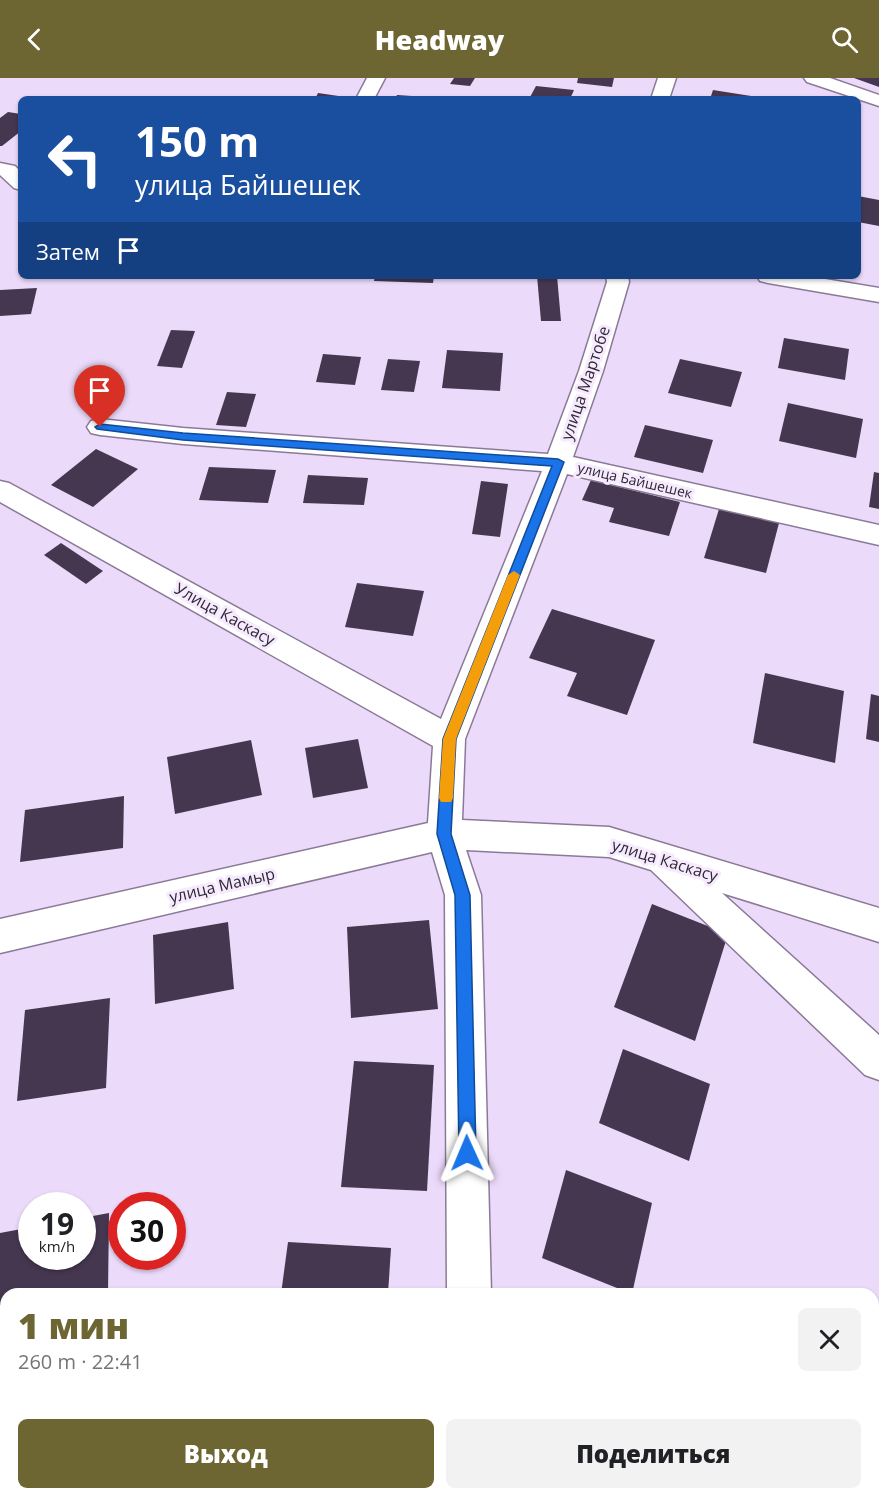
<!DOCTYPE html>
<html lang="ru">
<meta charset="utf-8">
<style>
body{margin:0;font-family:"Open Sans",sans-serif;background:#f2f2f2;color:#202124;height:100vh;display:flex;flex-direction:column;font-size:22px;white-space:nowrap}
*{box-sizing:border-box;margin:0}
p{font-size:20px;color:#757577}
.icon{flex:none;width:33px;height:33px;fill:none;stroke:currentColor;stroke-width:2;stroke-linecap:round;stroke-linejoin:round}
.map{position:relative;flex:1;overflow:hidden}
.drawer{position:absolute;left:0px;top:1210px;width:879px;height:212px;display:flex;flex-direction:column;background:#fff;border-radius:18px 18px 0 0;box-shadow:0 2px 4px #0004}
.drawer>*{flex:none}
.top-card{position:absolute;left:18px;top:18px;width:843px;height:183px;border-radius:9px;box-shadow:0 2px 4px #0004;background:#1a4fa0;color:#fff;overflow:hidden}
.speed{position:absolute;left:18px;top:1114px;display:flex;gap:12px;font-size:30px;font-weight:700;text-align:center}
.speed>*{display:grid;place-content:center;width:78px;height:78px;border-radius:50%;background:#fff;box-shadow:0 2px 4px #0004;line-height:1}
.speed small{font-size:15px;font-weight:400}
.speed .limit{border:9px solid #d22;background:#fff;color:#111}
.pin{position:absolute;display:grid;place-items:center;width:51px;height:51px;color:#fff;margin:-62px -26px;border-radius:50% 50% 50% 0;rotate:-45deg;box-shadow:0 0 6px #0007}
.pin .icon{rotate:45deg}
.me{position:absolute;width:66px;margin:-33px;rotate:359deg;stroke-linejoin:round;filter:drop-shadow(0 0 4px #0008)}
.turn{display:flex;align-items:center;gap:21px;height:126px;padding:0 18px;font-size:27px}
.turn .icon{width:78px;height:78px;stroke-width:2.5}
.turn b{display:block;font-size:42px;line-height:51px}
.then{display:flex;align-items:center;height:57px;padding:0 18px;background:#0003;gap:12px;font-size:22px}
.round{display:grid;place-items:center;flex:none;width:63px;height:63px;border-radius:9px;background:#f2f2f2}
.summary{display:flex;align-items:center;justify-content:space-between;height:102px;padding:0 18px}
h1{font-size:36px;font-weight:800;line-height:45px;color:#6d6632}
.cta{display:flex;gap:12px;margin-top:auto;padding:12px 18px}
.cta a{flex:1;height:69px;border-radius:9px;background:#6d6632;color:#fff;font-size:24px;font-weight:800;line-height:69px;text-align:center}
.cta a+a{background:#f2f2f2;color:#202124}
header{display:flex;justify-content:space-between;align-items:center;height:78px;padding:0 18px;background:#6d6632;color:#fff;font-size:27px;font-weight:800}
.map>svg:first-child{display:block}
.building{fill:#463751}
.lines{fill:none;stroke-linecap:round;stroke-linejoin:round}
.minor-casing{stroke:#8b7a97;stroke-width:3}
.minor{fill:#fff;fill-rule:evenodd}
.route{fill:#1a73e8;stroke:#114b97;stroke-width:1.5}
.slow{fill:#f59e0b}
.labels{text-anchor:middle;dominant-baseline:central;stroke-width:6;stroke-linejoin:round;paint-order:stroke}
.far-street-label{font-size:14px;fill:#2f2834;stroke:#f5eafe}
.street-label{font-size:16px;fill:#2f2834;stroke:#f5eafe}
</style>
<header><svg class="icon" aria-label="back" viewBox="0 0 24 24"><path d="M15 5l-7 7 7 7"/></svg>Headway<svg class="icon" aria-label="search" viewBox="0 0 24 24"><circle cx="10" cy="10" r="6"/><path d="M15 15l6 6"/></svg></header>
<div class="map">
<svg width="879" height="1421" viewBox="0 0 879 1421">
<rect width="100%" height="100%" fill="#ecdafa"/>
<g class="building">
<path d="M454,0H475L470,8L450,6Z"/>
<path d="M578,0H614L612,9L577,5Z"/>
<path d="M854,0H879V9Z"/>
<path d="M536,8L574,12L570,21H529Z"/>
<path d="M713,12L751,18L750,21H710Z"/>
<path d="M318,15L352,20L351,21H315Z"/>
<path d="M397,17L426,19V21H395Z"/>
<path d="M8,34L21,36V53L2,68H0V40Z"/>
<path d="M858,118L879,122V148L858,144Z"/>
<path d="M176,198H208L207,201L175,200Z"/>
<path d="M375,198H434L433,205L374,203Z"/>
<path d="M537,198H557L561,243H541Z"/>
<path d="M37,210L31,236L0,238V212Z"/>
<path d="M171,252L195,253L182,290L157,288Z"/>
<path d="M784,260L849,271L845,302L778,290Z"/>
<path d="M447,272L503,275L500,313L442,310Z"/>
<path d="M323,276L361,279L355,307L316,304Z"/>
<path d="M388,281L420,283L414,314L381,312Z"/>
<path d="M680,281L742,294L731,329L668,315Z"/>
<path d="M227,314L256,316L246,349L216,347Z"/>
<path d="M788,325L863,341L856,380L779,363Z"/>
<path d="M645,347L713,362L703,395L634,379Z"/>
<path d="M96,371L138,391L93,429L51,407Z"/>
<path d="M209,389L276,392L268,425L199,422Z"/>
<path d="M874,394L879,395V431L869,429Z"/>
<path d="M308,397L368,400L364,427L303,425Z"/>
<path d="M591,402L680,424L669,458L609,444L614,430L582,422Z"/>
<path d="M481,403L508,406L500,459L472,456Z"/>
<path d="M719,431L779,445L766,495L704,480Z"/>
<path d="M61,465L103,493L86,506L44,477Z"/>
<path d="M357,505L424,513L413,558L345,549Z"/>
<path d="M552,531L655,562L627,637L567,618L577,595L529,580Z"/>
<path d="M765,595L844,613L835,685L753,665Z"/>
<path d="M871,616L879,618V664L866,661Z"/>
<path d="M358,661L368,710L313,720L305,670Z"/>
<path d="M251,662L262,717L175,736L167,679Z"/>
<path d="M124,718L123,770L20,784L25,732Z"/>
<path d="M652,826L728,856L695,963L614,929Z"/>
<path d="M429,842L438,931L351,940L347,849Z"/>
<path d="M228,844L234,911L155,926L153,857Z"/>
<path d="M110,920L106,1010L17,1023L25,932Z"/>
<path d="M623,971L710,1006L689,1083L599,1045Z"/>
<path d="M354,983L434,987L427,1113L341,1109Z"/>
<path d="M566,1092L652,1125L632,1216L542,1180Z"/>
<path d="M109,1135L108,1216H6V1266L0,1267V1155L32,1149V1179H82V1140Z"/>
<path d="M288,1164L391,1170L388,1216H281Z"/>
<path d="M873,1305L879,1306V1421H861V1416H873Z"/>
<rect x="264" y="1416" width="119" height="5"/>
</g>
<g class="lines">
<defs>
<g id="minor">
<path d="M367,0H385L374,21H356Z"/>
<path d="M658,0H676L669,21H651Z"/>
<path d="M804,0H830L879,17V28L807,4Z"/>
<path d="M0,85L15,88L21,94V112L14,110L0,97Z"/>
<path d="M606,198H628L629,204L603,293L573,379L879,447V467L567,396L465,661L462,742L609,749L879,830V864L722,815L879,957V1002L865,997L651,792L609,779L466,772L481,817L491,1216H447L445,817L432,774L0,875V841L428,745L433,668L0,424V403L9,405L441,641L542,393L183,366L100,357L91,355L87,349L91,343L100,341L183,350L548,376L579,293L607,204Z"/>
<path d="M757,198H807L879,210V224L768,205L760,203Z"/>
<rect x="447" y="1416" width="48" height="5"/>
</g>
</defs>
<use href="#minor" class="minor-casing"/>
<use href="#minor" class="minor"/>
</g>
<path class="route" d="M100,346L183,355L558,381L564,384L456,661L451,756L470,817L476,1075L473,1081L467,1084L461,1081L459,1075L455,817L437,756L443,661L552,388L183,362L97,351L95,349Z"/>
<path class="slow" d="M514,493L520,497L456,661L453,720L451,724H441L439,720L443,661L508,497Z"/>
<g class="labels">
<g class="far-street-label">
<text transform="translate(635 402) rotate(13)">улица Байшешек</text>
</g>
<g class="street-label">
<text transform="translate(585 305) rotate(-71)">улица Мартобе</text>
<text transform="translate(225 536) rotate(29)">Улица Каскасу</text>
<text transform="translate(665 782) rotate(17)">улица Каскасу</text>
<text transform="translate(222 807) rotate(-13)">улица Мамыр</text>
</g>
</g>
</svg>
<div class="speed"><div>19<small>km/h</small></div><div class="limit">30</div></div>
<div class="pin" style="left:100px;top:349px;background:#d93025"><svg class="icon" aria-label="arrive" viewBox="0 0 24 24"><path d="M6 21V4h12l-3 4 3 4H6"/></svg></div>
<svg class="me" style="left:467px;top:1075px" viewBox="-20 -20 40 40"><path d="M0-17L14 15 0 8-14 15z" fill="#1a73e8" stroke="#fff" stroke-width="4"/></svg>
<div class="top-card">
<div class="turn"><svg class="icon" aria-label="left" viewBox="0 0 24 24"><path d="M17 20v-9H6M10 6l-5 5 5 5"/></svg><div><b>150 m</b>улица Байшешек</div></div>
<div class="then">Затем<svg class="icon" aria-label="arrive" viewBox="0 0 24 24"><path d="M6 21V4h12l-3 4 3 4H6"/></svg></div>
</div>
<section class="drawer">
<div class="summary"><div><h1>1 мин</h1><p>260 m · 22:41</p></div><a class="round"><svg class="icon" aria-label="close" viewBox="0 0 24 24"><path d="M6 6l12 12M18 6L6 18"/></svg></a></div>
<div class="cta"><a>Выход</a><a>Поделиться</a></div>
</section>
</div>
